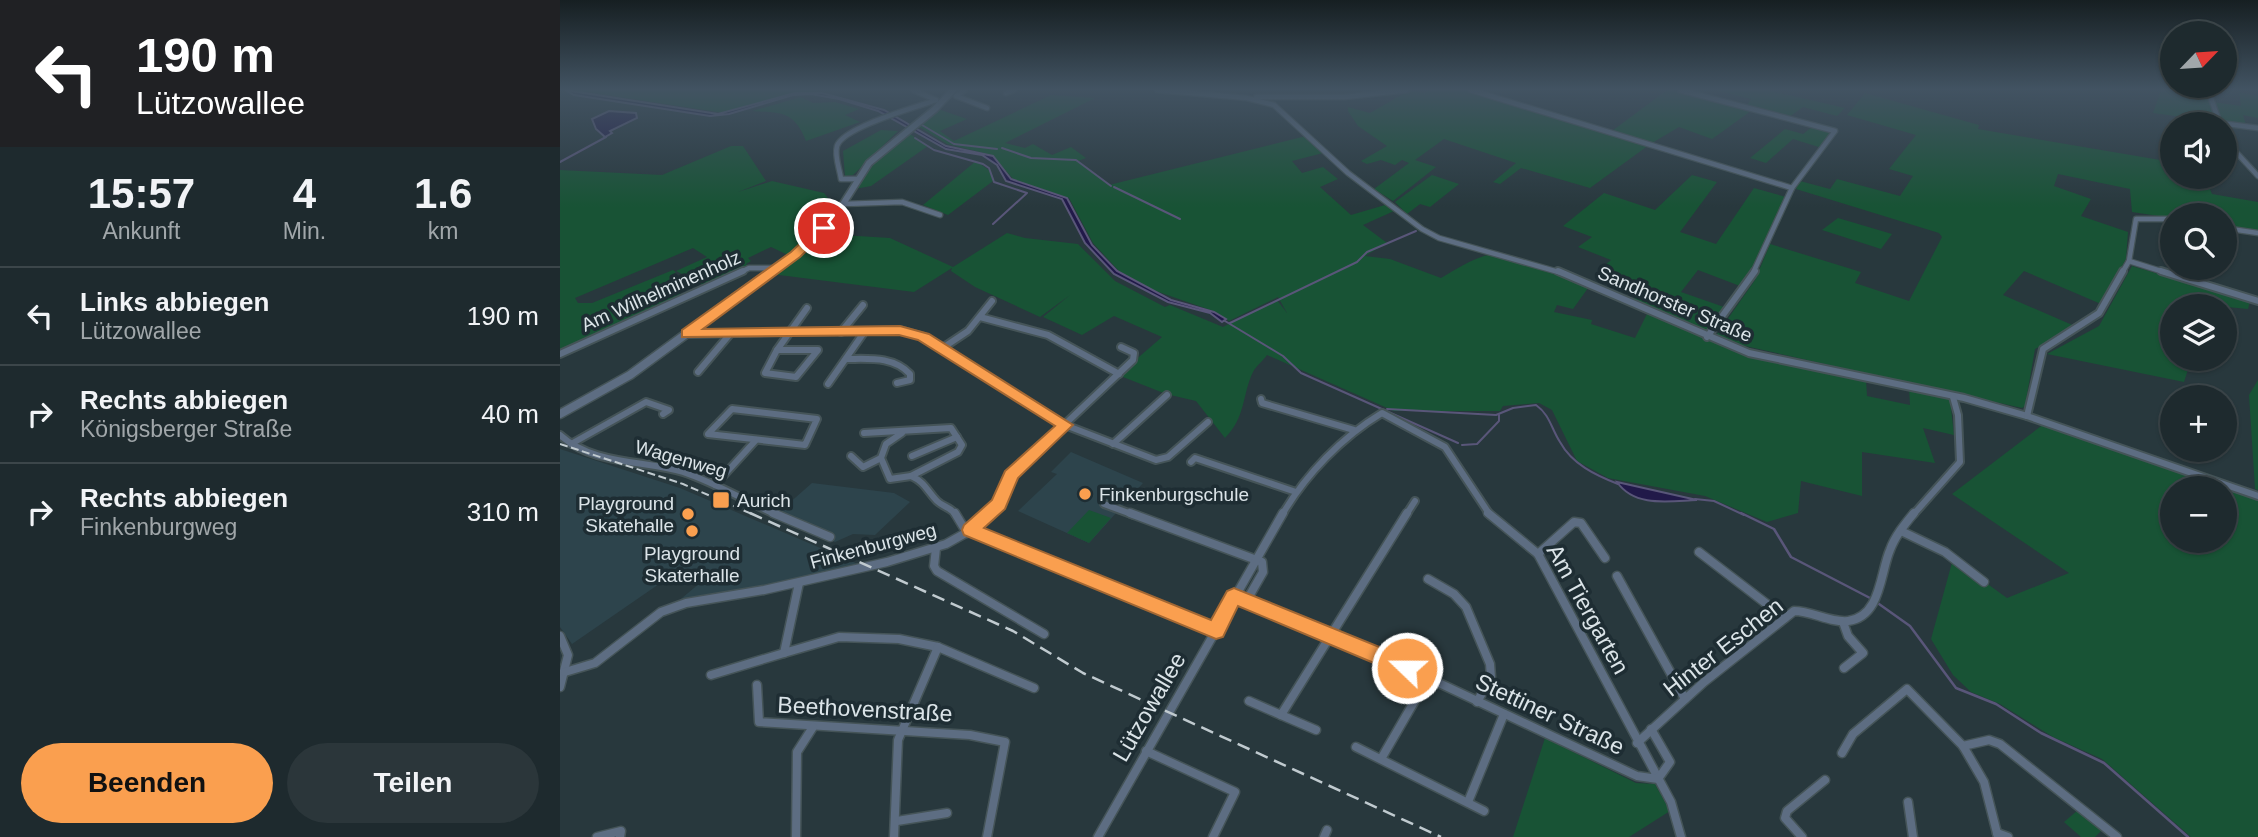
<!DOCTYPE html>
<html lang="de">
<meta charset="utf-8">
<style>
body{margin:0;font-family:Helvetica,sans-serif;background:#2b363a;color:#f1f3f6;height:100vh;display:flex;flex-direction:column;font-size:26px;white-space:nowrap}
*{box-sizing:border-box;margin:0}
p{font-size:23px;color:#a1a7aa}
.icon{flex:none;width:38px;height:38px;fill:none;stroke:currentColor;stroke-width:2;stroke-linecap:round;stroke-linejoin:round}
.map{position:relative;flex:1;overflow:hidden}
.sheet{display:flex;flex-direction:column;background:#1e2a2e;width:560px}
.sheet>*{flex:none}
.banner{background:#202124;color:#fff;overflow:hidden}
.needle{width:46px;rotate:65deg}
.fabs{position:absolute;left:1600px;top:21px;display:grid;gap:14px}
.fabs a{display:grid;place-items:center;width:77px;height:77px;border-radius:50%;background:#1e2a2e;box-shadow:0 2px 5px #0004,0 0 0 2px #3c464a;font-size:35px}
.pin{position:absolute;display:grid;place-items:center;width:60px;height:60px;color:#fff;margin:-30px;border:4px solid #fff;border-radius:50%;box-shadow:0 2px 7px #0007}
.me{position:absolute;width:77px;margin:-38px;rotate:292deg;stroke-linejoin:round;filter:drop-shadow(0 0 5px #0008)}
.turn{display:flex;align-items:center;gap:24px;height:147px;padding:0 21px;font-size:32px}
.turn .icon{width:91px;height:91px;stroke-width:2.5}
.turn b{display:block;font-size:49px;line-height:60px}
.eta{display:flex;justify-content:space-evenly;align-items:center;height:119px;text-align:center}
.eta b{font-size:42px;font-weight:600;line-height:49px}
.cta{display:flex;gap:14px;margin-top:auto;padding:14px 21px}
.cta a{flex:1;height:80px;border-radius:42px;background:#fa9f4f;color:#111;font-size:28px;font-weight:600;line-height:80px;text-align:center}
.cta a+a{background:#2b363a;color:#f1f3f6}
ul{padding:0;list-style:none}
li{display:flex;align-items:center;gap:21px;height:98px;padding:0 21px;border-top:2px solid #3c464a}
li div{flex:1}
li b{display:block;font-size:26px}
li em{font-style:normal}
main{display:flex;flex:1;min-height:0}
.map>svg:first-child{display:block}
.built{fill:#2d444c}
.green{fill:#185335;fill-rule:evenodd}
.water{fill:#211949;stroke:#595679;stroke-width:2}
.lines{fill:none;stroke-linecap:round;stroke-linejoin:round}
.stream-far1{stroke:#595679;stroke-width:2}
.stream{stroke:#595679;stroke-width:2.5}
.minor-far2-casing{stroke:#455458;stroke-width:7}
.minor-far1-casing{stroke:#455458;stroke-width:10}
.minor-casing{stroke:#455458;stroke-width:11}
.tertiary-far1-casing{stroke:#455458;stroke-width:9}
.tertiary-casing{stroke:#455458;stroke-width:11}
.minor-far2{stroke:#5d6d82;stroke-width:4.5}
.minor-far1{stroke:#5d6d82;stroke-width:6}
.minor{stroke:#5d6d82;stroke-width:8}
.tertiary-far1{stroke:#5d6d82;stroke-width:6}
.tertiary{stroke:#5d6d82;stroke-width:8}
.rail-far1{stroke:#c0cacf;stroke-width:2;stroke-dasharray:8 3.5;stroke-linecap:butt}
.rail{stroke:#c0cacf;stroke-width:2.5;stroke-dasharray:13 7;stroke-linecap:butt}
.route{fill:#fa9f4f;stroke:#a26733;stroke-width:2}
.poi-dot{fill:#fa9f4f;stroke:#1e2d33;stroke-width:2.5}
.labels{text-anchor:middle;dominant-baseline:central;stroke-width:7;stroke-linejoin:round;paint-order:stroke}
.street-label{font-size:19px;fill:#dbe4e8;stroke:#1e2d33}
.poi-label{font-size:19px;fill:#dbe4e8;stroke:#1e2d33;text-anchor:start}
.near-street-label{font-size:23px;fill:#dbe4e8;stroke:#1e2d33}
</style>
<main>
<section class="sheet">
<div class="banner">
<div class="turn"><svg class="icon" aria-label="left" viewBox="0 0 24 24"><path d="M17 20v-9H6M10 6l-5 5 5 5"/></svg><div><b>190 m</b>Lützowallee</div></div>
</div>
<div class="eta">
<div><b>15:57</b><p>Ankunft</p></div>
<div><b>4</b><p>Min.</p></div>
<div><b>1.6</b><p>km</p></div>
</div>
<ul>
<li><svg class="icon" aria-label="left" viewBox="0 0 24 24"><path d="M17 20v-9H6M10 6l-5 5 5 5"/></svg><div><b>Links abbiegen</b><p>Lützowallee</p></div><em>190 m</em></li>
<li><svg class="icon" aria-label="right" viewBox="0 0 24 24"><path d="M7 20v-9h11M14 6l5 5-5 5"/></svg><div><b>Rechts abbiegen</b><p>Königsberger Straße</p></div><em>40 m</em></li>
<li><svg class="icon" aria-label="right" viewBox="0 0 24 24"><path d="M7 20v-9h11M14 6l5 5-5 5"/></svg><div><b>Rechts abbiegen</b><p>Finkenburgweg</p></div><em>310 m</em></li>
</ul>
<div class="cta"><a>Beenden</a><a>Teilen</a></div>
</section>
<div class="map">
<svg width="1698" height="837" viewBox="0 0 1698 837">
<rect width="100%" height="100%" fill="#28383d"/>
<g class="built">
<path d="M0,449L120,488L300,565L207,588L116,603L140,583L115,573L12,644L0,627Z"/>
<path d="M511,452L583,483L529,543L458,511L497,474L491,472Z"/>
<path d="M252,483L334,493L350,502L315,535L293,534L275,542L218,513Z"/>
</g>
<g class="green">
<path d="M14,90H262L226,95L164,113Z"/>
<path d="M850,90L864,93L870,90H908L1089,145L1030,188L961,168L940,184L933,182L956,163L884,139L855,160L876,167L833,201L814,189L849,163L842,160L835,165L821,160L807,164L801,161L827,146L798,126L788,111V107L810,113Z"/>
<path d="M1107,90H1113L1191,111L1152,139L1119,127L1092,143L1052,131Z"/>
<path d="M1155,90H1207L1285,108L1277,116L1243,107L1229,117L1187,105L1191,99Z"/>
<path d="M1601,90H1645L1655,116L1635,114L1637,119L1593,113Z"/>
<path d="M1679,92L1698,96V118L1683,115L1686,125L1662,121L1653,102L1681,106Z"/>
<path d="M1305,93L1419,125L1418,129L1612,162V177H1645L1652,194L1698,202V231L1664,227V215H1612V218L1572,212L1570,189L1498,174L1494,186L1531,199L1521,216L1568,232L1566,259L1541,304L1464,271L1443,295L1517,327L1475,349L1465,406L1462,408L1158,340L1155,337L1195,280L1210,244L1301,272L1295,283L1349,301L1382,237L1379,233L1236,189L1240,181L1270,189L1277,179L1340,196L1353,176L1329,169L1356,135L1287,115Z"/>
<path d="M491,95L535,98L445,143L465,148L473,144L492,155L511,147L526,158L518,161L549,185L746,136L763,153L732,161L742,173L763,167L778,179L760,187L791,215L825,205L834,211L803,225L827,243L805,256L830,259L881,278C896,269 909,261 924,256C948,248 1005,280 1028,288L1013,309L997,305L994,312L1032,320L1031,324L1075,338L1087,314L1187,356L1306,380L1307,396L1350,405L1349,388L1390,399L1394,435L1363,428L1375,463L1302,452V496L1241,481L1238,513L1207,522L1145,496L1048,478L1017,461L992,410L979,403L943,406L940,411H834L707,355C703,361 696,366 693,372C682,395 686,417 665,438L636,401L606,394L558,375L602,337L554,316L522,335L483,317L510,295L480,317L415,287L391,271L392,268L354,292L211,274L265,234L330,238L393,267L447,233L465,238L518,244L555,281L605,307L610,305L663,327L717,300L727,313L718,297L669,321L656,312L593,290L559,271L533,243L509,198L454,180L432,155L387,144L358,126L378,109L407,119L380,131L394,141Z"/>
<path d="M241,97L253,103L275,102L299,109L285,115L300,122L246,141C234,111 222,113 192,111Z"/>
<path d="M1252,127L1272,132L1262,148L1233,139L1206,163L1190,158L1225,129L1243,134Z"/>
<path d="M321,130L338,131L293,175L285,176L283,151Z"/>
<path d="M350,134L368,146L311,186L295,189L320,156Z"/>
<path d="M171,146H183L206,181L178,192L212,181L264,193L275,207L245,243L228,255L211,247L188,258L191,261L186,264L189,266L145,286L116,271L147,257L133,248L15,298L18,303H32L113,270L116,272L109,279L122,296L0,353V170L102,175Z"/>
<path d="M416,161L430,171L433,181L388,215L363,205Z"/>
<path d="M872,175L899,184L870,207L860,204L847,214L835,202Z"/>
<path d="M1132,175L1157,182L1120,232L1156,244L1194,188L1226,197L1193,269L1180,286L1138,270L1121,292L1164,307L1147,334L1072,301L1086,287L1040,269L1051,260L1018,247L1032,237L1003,226L1044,193L1095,210Z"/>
<path d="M1278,218L1332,234L1321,249L1262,230Z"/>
<path d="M1572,266L1690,301L1688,309L1626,303L1624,306H1612V328L1600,344L1612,350V359L1631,360L1624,382L1487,354L1539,326Z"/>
<path d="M1698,380V490L1695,489L1689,395Z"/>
<path d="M1485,423L1698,500V837H1631L1542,759L1493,737L1440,704L1411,692L1393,675L1371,639L1393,559L1447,598L1509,573L1392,494ZM1612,488H1664V541H1612Z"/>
<path d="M529,510L551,518L529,543L507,533Z"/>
<path d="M985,738L1076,783L1095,784L1110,811L1069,837H953Z"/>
<path d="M1518,810L1542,830L1535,837H1521L1504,822Z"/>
</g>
<g class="water">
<path d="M5,90L158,114L235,93H262L324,110L386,146L433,156L451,179L507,198L532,245L557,271L611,300L654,312L666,319L662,322L650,313L608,302L554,274L525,243L502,199L446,181L437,165L422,155L386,149L318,111L279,99L251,94L233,95L169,114L150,116L14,95Z"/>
<path d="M49,111L76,113L77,118L50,131L52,133L45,137L36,129L32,119Z"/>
<path d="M1057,482L1137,500C1110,501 1075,508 1057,482Z"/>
</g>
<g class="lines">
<g class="stream-far1">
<path d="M362,125L394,144L437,149"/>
<path d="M355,138L374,150L423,164L429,168L434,182L467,193L433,224"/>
<path d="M442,148L471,158L516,160L551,186"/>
<path d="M0,162L46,137"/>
<path d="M554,187L620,219"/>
<path d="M665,321L723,356L741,373L898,443"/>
<path d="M670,323L797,262L807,252L856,231"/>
<path d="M827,409L936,415L953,408L976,405C990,415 991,428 1000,442C1012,464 1035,475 1058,484"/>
<path d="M902,445L917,444L939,421V415"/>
<path d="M1135,499L1154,501L1184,515"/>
</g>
<g class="stream">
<path d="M1181,513L1214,529L1231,557L1310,598"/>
<path d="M1319,604L1350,626L1396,688L1436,704L1481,733L1544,763L1628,837"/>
</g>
<defs>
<g id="minor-far2">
<path d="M353,90L376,100"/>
<path d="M405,90L396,96L427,108"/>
<path d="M597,90L687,98L714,105L788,173L862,229L879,238L1002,273"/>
<path d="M911,90L1232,188"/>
<path d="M1120,90L1275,131L1232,188L1193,273"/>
<path d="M1648,90L1660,124"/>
<path d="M446,93L454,90"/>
<path d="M696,97H785L847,90"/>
<path d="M1660,123L1698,128"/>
<path d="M1664,131L1676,152L1698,176"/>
<path d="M297,179H281C280,170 274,156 277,146C283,127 357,107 376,100"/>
<path d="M283,204L342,202L380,215"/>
<path d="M1664,228L1698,233"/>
<path d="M1569,261L1607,273"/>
<path d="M179,273L189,268H218"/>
<path d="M1562,273L1569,261L1576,219H1612"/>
</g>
<g id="minor-far1">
<path d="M998,271L1189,353L1404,398L1467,416L1698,496"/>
<path d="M1601,271L1698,301"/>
<path d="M420,317L488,335L559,374"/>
<path d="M281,332L303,305"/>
<path d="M127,334L340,330L364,337L505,425L596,460L608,457L648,422"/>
<path d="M1147,337L1195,271"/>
<path d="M384,347L408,331L432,301"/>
<path d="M217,350H258L236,377L205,373Z"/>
<path d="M217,350L247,308"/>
<path d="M0,354L183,271"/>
<path d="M286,359C309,359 333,356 350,374V380L337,383"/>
<path d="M138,372L170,334"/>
<path d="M268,384L305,331"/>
<path d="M701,399L702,403L794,430"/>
<path d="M172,409L257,419L245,445L148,434Z"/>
<path d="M1467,416L1483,349L1539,313L1563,271"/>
<path d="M304,433L391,428L402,445L398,452L351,476C365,482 367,491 377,501C383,507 391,507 396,515"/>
<path d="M342,433L326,444L321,458L330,479L351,476"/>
<path d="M0,435C33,465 83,460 123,472C156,483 185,501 217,515"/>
<path d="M11,444L86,402L109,410L103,414"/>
<path d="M553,444L607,395"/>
<path d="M291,456L303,467L321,458"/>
<path d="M352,456L397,437"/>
<path d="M631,462L635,458L736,492"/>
<path d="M155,485L196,440"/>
<path d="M544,504L574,515"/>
<path d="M427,515L434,509L451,475L573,360L574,353L561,347"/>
<path d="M722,515C746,474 782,437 822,413L885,447L930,515"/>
<path d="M846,515L855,501"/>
<path d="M1353,515L1400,462L1398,415L1393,397"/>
</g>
<g id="minor">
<path d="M213,513L270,537"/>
<path d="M395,513L407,533"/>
<path d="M570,513L702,562L703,572L687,600"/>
<path d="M928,513L978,554L1111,802L1121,837"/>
<path d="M411,530L656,631"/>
<path d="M1341,531L1385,552L1424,582"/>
<path d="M376,548L374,566L377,571L484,634"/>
<path d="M1139,552L1225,618"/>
<path d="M978,554L1014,522L1021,523L1045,558"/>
<path d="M1057,576L1125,699"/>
<path d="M868,579L894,594L906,607L930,664L931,677L917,702"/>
<path d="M239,583L224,653L279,637L339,639L378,647L474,688"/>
<path d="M674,596L847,668L1077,776L1098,779L1110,762L1091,729"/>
<path d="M1283,622L1288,636L1303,653L1284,668"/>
<path d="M0,636L8,655L0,687"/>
<path d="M5,672L35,663L101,612L126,603L204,590L327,562L386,544L411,530L429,513"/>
<path d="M151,675L224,653"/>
<path d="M197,685L199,722L410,735L445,742L427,837"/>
<path d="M689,701L721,715L847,513"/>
<path d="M721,715L756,730"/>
<path d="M1077,743L1144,682L1234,611C1252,611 1270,623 1288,621C1321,617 1320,573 1330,550C1335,536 1345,524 1354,513"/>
<path d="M1403,746L1429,740L1440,744L1557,837"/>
<path d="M796,747L924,811"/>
<path d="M586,751L675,792L653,837"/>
<path d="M1282,753L1293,734L1347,689L1403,746L1424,782L1438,837"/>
<path d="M821,759L868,678"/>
<path d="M908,802L944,714"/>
<path d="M1348,802L1353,837"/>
<path d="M337,821L387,813"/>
<path d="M1437,833L1448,837"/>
<path d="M37,837L61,831L60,837"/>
<path d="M236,837L237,752L253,727"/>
<path d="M334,837L338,740L378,647"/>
<path d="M538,837L723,513"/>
<path d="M764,837L767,830"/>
<path d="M1242,837L1225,818L1227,811L1265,780"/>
</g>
<path id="tertiary-far1" d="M210,273L246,246L276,215L309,163L375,109L393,90"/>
<path id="tertiary" d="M0,414L70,375L212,271"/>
</defs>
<use href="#minor-far2" class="minor-far2-casing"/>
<use href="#minor-far1" class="minor-far1-casing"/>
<use href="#minor" class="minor-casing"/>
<use href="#tertiary-far1" class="tertiary-far1-casing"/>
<use href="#tertiary" class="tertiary-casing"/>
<use href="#minor-far2" class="minor-far2"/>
<use href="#minor-far1" class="minor-far1"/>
<use href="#minor" class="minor"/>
<use href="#tertiary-far1" class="tertiary-far1"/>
<use href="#tertiary" class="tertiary"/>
<path class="rail-far1" d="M0,444L123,484L194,515"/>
<path class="rail" d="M190,513L453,631L523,673L881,837"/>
</g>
<linearGradient id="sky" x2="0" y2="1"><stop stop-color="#161f22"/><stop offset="0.43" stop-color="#425362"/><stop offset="1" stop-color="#425362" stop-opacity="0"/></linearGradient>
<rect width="1698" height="207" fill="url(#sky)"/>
<path class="route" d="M260,225L270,228L240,257L143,329L340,326L369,334L513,425L458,478L445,509L424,528L651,620L667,591L674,588L854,661L857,668L854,674L847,677L840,674L678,606L663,637L656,639L404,535L402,530L404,525L432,500L445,471L495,426L358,340L339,335L122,337V330L231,252Z"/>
<g class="poi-dot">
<circle cx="525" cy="494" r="7"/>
<rect x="152" y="491" width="18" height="18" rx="3.5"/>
<circle cx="128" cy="514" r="7"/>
<circle cx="132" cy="531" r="7"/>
</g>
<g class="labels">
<g class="street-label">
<text transform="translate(101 291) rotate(-24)">Am Wilhelminenholz</text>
<text transform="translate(1115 304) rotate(23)">Sandhorster Straße</text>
<text transform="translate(121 459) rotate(16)">Wagenweg</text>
<text transform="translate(313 546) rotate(-15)">Finkenburgweg</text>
</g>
<g class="poi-label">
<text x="539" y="494">Finkenburgschule</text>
<text x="177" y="500">Aurich</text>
<text x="114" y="503" text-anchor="end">Playground<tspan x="114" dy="22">Skatehalle</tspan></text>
<text x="132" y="553" text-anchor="middle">Playground<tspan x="132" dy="22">Skaterhalle</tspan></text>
</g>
<g class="near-street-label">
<text transform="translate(1028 609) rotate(61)">Am Tiergarten</text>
<text transform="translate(1163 647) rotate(-38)">Hinter Eschen</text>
<text transform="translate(589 707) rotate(-60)">Lützowallee</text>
<text transform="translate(305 709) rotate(3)">Beethovenstraße</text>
<text transform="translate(990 714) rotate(25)">Stettiner Straße</text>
</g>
</g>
</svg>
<div class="fabs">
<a><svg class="needle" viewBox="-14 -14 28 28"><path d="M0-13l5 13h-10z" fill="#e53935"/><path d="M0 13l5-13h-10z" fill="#a1a7aa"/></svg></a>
<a><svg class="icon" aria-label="sound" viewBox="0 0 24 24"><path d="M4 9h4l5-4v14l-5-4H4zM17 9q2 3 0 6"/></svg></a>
<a><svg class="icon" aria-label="search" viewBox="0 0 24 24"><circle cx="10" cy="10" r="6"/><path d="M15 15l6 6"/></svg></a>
<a><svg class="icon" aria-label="layers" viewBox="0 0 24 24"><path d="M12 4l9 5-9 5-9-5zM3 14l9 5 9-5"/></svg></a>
<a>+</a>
<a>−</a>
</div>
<div class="pin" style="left:264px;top:228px;background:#d93025"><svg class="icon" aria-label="arrive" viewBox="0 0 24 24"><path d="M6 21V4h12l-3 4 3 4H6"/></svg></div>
<svg class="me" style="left:847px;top:668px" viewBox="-20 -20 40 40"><circle r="17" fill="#fa9f4f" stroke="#fff" stroke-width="3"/><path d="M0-11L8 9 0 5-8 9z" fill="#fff"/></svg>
</div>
</main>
